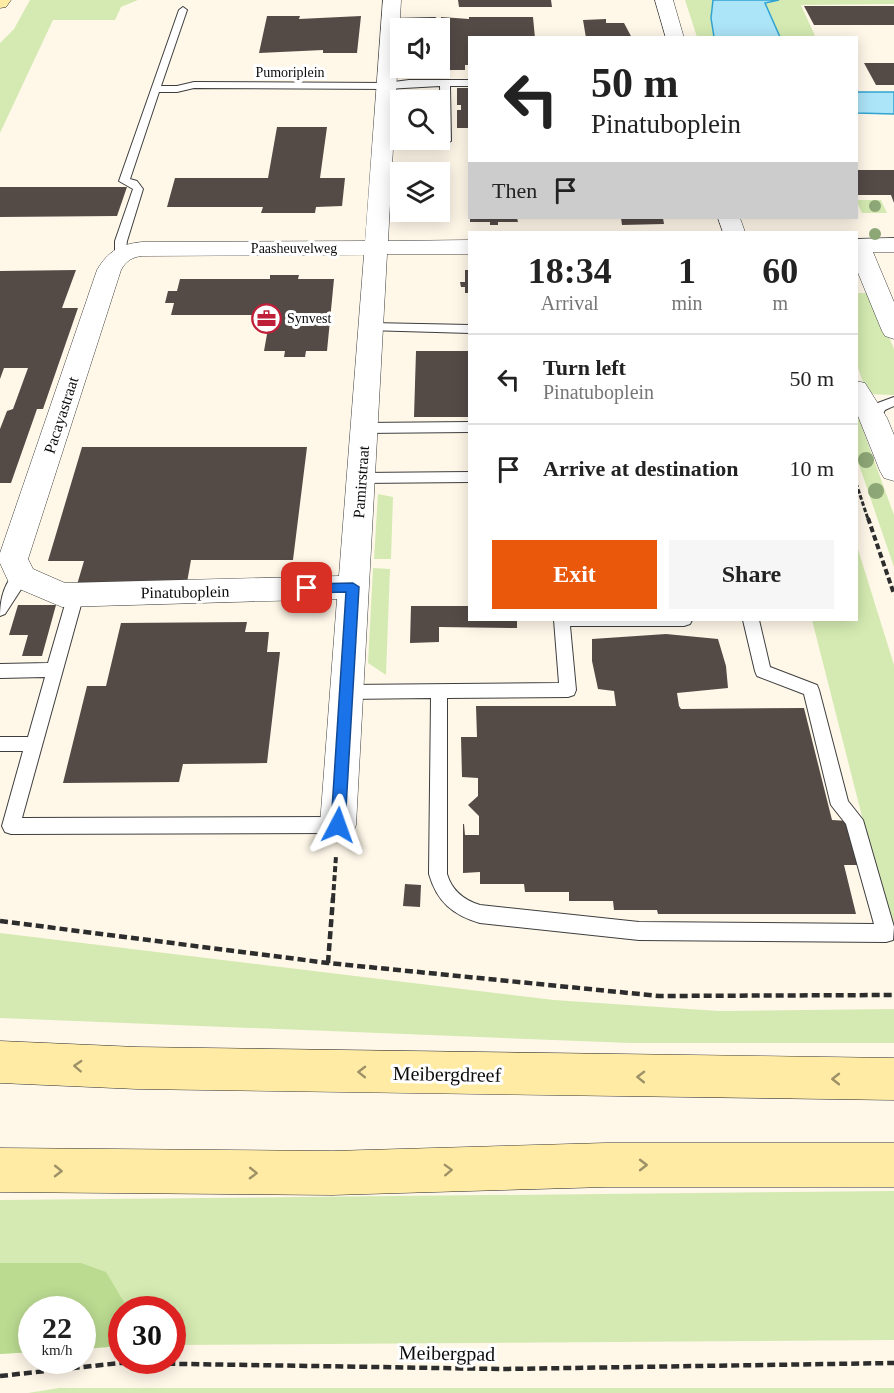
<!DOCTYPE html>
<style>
body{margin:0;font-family:"Times New Roman",serif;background:#f6f6f6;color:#222;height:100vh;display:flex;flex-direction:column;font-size:22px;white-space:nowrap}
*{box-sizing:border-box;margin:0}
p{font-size:20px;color:#767676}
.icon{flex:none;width:33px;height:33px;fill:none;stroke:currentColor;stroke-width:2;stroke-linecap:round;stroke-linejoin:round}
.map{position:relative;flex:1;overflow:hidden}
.sheet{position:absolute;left:468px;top:231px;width:390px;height:390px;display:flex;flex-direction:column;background:#fff;border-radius:0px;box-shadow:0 3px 15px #0003}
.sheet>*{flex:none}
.hud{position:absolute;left:468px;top:36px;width:390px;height:183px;border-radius:0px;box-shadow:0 3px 15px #0003;background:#fff;color:#222;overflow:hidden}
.controls{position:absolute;left:390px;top:18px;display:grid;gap:12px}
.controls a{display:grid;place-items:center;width:60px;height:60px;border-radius:0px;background:#fff;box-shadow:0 3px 15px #0003;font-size:30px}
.speed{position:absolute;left:18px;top:1296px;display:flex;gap:12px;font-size:30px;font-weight:700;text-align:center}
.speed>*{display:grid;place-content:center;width:78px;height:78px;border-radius:50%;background:#fff;box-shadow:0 3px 15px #0003;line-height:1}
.speed small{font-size:15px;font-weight:400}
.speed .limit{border:9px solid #d22;background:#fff;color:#111}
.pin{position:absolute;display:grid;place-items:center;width:51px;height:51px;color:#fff;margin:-26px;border-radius:12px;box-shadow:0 3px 9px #0006}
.me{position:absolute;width:66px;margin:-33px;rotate:4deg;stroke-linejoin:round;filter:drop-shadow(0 0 4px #0008)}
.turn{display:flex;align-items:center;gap:21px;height:126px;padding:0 24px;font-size:27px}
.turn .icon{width:78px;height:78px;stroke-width:2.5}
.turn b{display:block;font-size:42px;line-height:51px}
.then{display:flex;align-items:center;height:57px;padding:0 24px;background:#0003;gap:12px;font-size:22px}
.eta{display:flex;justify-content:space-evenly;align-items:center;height:102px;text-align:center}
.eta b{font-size:36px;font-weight:700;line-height:42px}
.primary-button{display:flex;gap:12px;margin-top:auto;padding:12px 24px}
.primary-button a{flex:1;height:69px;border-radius:0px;background:#ea580c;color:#fff;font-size:24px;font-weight:700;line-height:69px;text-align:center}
.primary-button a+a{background:#f6f6f6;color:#222}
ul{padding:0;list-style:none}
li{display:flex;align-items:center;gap:18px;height:90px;padding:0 24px;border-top:2px solid #e0e0e0}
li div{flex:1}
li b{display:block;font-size:22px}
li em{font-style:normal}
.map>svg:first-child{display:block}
.green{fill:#d5eab2}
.forest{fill:#bbdb91}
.water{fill:#ace4f8;stroke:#30a3d2;stroke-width:1.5}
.building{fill:#544b47}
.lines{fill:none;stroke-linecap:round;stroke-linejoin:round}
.lane-casing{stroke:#3e3e3e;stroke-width:2}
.street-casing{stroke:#3e3e3e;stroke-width:1}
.secondary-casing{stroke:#2d2d2d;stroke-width:1}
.path-far2{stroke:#2d2d2d;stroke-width:3;stroke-dasharray:4.5 2;stroke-linecap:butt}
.path-far1{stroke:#2d2d2d;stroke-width:4;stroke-dasharray:6 3;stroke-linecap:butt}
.path{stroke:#2d2d2d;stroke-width:4.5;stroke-dasharray:8 4;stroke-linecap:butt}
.lane{fill:#fff;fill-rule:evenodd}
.street{fill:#fff;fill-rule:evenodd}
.secondary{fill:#ffeba4;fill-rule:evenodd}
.tree{fill:#8ea777}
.oneway{stroke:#9d9167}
.route{fill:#1a73e8;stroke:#114b97;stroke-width:1.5}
.labels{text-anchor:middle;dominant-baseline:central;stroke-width:6;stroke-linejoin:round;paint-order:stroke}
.far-street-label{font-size:14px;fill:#0b0b0b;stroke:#fff}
.far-poi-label{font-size:14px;fill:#0b0b0b;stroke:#fff;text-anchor:start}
.street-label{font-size:16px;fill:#0b0b0b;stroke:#fff}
.near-street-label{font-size:20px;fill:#0b0b0b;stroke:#fff}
</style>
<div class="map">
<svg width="894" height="1393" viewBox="0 0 894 1393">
<rect width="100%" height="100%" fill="#fff8e9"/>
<g class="green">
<path d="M30,0H138L121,7L115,20H53L0,133V43L14,29Z"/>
<path d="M685,0H713L711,18L714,37H697Z"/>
<path d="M769,0H894V4L801,5L816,38L780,37L765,2Z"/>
<path d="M856,200H881L887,213H862Z"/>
<path d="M857,293H871L894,349V395L867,394L857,365Z"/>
<path d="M856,411L894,515V567L857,459Z"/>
<path d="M378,494L393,497L391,559H374Z"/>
<path d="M857,546L894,665V942L812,620H856Z"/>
<path d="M373,568L390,569L386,675L368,663Z"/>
<path d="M0,933L554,1000L719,1011L894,1009V1043H630L0,1018Z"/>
<path d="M894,1191V1340L173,1345L172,1310H122L121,1346L83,1349L82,1310H32L31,1352L0,1354V1200Z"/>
<path d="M59,1388H894V1393H28Z"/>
</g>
<path class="forest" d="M0,1263H81L106,1272L128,1309L122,1310L121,1346L83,1349L82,1310H32L31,1352L0,1354Z"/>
<g class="water">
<path d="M713,0H779L765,3L780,37H714L711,18Z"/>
<path d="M856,92H894V114L857,113Z"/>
</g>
<g class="building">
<path d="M458,0H551L552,7H459Z"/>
<path d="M804,6H894V25H814Z"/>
<path d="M267,16H300L299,19L361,16L357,53H323V50L259,53Z"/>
<path d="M441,17L469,19V17H533L535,38H470V65H465V70H442Z"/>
<path d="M606,19V23H624L632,38H586L583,20Z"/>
<path d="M864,63H894V85H876Z"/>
<path d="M457,88H470V128H457V110H461V105H457Z"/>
<path d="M277,127H327L320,178H345L342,206L316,207L315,213H261L263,207H167L175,178H268Z"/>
<path d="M856,170H894V203L891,195H856Z"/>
<path d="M0,187H127L117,216L0,217Z"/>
<path d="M470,218H517L518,222H498V225H490V222H470Z"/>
<path d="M621,218H663L664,224L622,225Z"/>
<path d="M76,270L62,308H78L43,409H37L11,483H0V429L7,411L13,409L28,368H4L0,379V271Z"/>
<path d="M465,270H470V293H465V287H461L460,282H465Z"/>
<path d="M270,275H299L298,279H334L327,351H306L305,357H284L285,351H264L269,323H256L257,315H171L174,303H165L168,291H177L180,279H270Z"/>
<path d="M416,351H470V417H414Z"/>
<path d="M82,447H307L293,560H191L186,588H76L84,561H48Z"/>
<path d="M18,605H56L42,656H22L28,635H9Z"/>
<path d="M411,606H470V620H517V628L439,627V642L410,643Z"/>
<path d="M247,622L245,632H269L267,652H280L267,763L183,764L179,782L63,783L87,686H106L121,623Z"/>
<path d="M666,634L718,639L726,666L728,688L677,693L679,706L681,709L804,708L832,820L848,821L859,865H844L856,914H658L657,910H614L613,901H569V892H525L524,884H480V872L463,873V824H464L465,835H479V816L468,805L478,796V778L462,777L461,737H477L476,706H616L614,691L598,689L592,661V639Z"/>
<path d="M405,884L421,885L420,907L403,906Z"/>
</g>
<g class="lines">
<defs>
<g id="lane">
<path d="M183,7L187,10L161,86H177L194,82L386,83L409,80H470V86H450L451,141L446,144L441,141L440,86L386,89L194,88L177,92H159L130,179L137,181L143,189L127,241L125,255L119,258L115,257V241L133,189L119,181L179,10Z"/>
<path d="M435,18L439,21V28H431V24L390,25L386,22L390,19Z"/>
<path d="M371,323L470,325V333L367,330L365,327L367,324Z"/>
<path d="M894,397V406L885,410L879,421H869L867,418L875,404Z"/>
<path d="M470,422V432L364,433L357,428L364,423Z"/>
<path d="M470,472V482L361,483L354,478L361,473Z"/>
<path d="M21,571L26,573L29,577L5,614L0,616C0,601 4,577 21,571Z"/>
<path d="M76,588L81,590L84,594L22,818L338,817L344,819L347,825L344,831L338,833L11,834L5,832L2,826L23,751H0V737H28L45,677L0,678V664L48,663L68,594L71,590Z"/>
<path d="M554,620H692L690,624L684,626H570L576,690L574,695L568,697L447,698V874C452,891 464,900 480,905L639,922L874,924L846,824L831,805L804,694L757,676L755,671L743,620H759L770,667L817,685L819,690L848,801L863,820L894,927L893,940L886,942L639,940L480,923C453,915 437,902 429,874L431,698L346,699L340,697L338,692L340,687L346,685L559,683Z"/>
</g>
<g id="street">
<path d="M383,0H401L388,241L470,240V254H387L356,825L351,837L338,841L325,837L320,825L337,599L62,607L10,585L0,563V553L97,270C108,251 121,244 142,242L365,241ZM364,255L339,576L65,583L33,569L28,559L121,270C126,261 132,257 142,256Z"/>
<path d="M655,0H673L684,38H666Z"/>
<path d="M718,218H740L745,232H723Z"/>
<path d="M894,238V252H873L894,302V339L885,336L882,331L856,268V239Z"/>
<path d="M856,381L865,383L887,418L894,435V481L884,478L880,471L856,411Z"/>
</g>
<g id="secondary">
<path d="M0,0H11L6,7L0,8Z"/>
<path d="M0,1041L137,1047L894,1058V1100L137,1089L0,1083Z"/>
<path d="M606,1143H894V1187H606L332,1195L0,1192V1148L332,1151Z"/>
</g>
</defs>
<use href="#lane" class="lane-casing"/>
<use href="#street" class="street-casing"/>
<use href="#secondary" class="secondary-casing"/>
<path class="path-far2" d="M856,483L868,519"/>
<g class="path-far1">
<path d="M868,518L894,594"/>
<path d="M333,899L336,856"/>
</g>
<g class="path">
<path d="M0,921L328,963L659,996L894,995"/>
<path d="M328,963L333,898"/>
<path d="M0,1376L120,1363L503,1369L894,1363"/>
</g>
<use href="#lane" class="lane"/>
<use href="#street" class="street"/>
<use href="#secondary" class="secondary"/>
</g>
<g class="tree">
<circle cx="875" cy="206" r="6"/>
<circle cx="875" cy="234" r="6"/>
<circle cx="866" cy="460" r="8"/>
<circle cx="876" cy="491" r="8"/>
</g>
<defs><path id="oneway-chevron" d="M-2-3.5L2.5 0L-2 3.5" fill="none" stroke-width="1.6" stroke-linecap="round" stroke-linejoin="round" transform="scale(1.5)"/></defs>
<g class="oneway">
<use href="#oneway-chevron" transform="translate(78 1066) rotate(-177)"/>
<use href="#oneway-chevron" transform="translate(362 1072) rotate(-179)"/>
<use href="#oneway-chevron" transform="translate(641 1077) rotate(-179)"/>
<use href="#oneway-chevron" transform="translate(836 1079) rotate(-180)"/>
<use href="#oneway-chevron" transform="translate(643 1165)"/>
<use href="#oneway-chevron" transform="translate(448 1170) rotate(-2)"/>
<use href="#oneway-chevron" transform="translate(58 1171) rotate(1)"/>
<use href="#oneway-chevron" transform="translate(253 1173) rotate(1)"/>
</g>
<path class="route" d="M353,583L359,587L345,825L343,830L338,832L333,830L331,825L346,592L307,593L300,588L307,584Z"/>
<defs>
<symbol id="office-ring" viewBox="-11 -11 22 22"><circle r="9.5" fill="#fff" stroke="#bf1f38" stroke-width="1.5"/><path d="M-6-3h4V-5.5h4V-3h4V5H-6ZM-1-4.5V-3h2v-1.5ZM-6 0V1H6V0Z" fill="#bf1f38"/></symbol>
</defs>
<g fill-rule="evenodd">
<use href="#office-ring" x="250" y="302" width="33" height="33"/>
</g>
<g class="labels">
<g class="far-street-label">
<text x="290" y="72">Pumoriplein</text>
<text x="294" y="248">Paasheuvelweg</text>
</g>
<g class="far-poi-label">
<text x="287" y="318">Synvest</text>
</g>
<g class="street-label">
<text transform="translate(61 415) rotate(-72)">Pacayastraat</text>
<text transform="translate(361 482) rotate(-86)">Pamirstraat</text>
<text transform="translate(185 592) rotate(-1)">Pinatuboplein</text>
</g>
<g class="near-street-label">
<text transform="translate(447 1074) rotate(1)">Meibergdreef</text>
<text transform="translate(447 1353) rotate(1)">Meibergpad</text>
</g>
</g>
</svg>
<div class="controls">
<a><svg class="icon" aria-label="sound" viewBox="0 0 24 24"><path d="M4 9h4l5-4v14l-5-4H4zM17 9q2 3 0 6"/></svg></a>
<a><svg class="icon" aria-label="search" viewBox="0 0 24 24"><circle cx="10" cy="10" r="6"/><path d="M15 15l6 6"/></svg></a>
<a><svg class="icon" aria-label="layers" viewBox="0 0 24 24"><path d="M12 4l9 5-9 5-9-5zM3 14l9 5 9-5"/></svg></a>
</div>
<div class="speed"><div>22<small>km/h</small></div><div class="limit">30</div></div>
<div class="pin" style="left:307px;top:588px;background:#d93025"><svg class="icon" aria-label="arrive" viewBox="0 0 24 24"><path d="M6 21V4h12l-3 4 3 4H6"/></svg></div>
<svg class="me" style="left:338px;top:825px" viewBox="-20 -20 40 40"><path d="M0-17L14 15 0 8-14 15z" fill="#1a73e8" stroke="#fff" stroke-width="4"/></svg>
<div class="hud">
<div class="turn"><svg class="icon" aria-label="left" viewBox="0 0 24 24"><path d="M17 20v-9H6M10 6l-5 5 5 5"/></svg><div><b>50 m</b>Pinatuboplein</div></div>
<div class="then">Then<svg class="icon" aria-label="arrive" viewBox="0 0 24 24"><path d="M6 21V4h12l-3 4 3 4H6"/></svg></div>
</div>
<section class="sheet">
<div class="eta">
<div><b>18:34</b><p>Arrival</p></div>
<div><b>1</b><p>min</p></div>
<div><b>60</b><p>m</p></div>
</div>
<ul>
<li><svg class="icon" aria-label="left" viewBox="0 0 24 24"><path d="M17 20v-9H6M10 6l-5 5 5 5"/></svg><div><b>Turn left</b><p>Pinatuboplein</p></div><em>50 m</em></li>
<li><svg class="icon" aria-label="arrive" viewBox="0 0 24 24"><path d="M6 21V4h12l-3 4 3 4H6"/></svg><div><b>Arrive at destination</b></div><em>10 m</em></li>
</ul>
<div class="primary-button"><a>Exit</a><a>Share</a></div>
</section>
</div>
